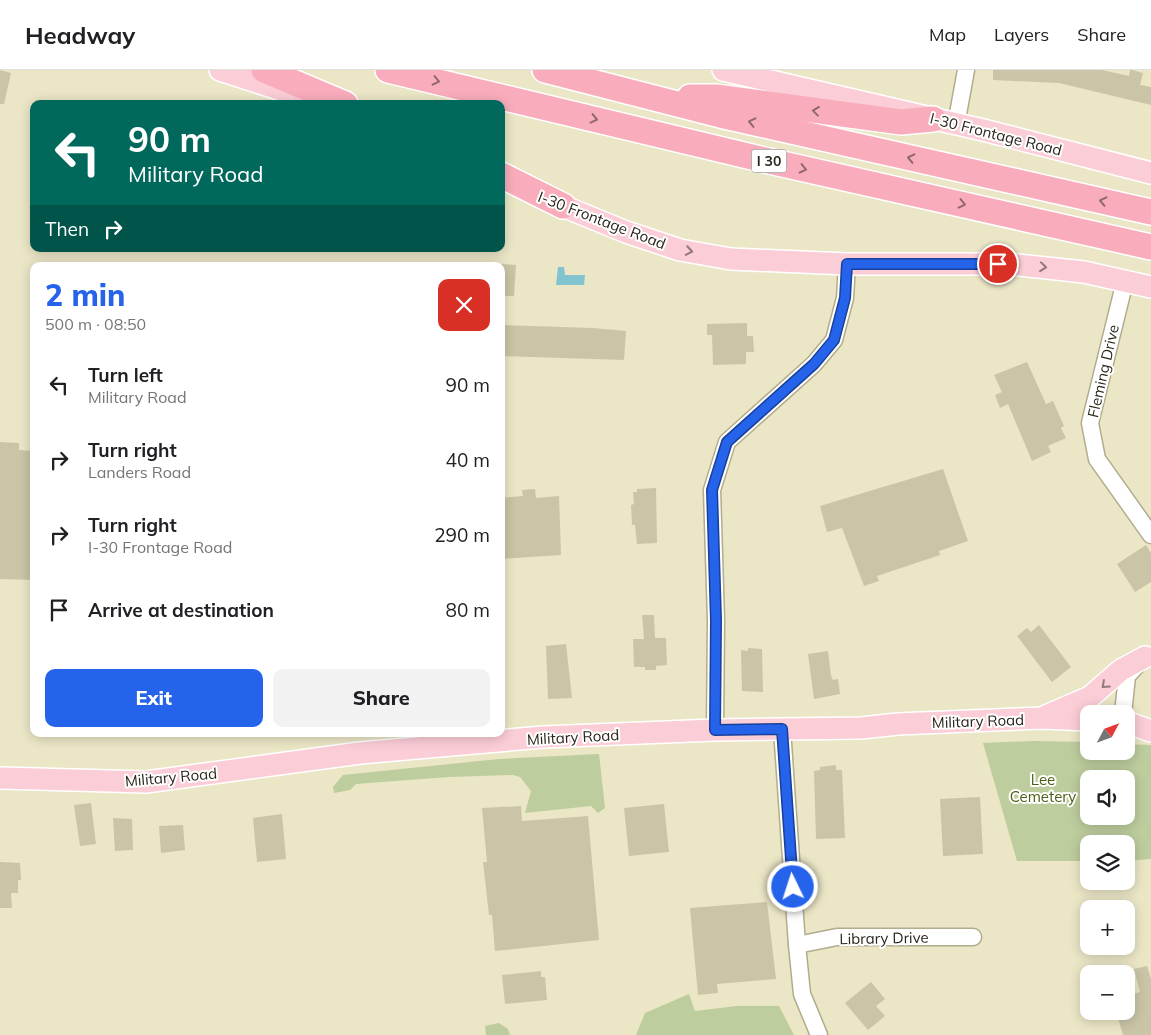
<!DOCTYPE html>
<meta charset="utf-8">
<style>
body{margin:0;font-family:Mulish,sans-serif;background:#f2f2f2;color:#202124;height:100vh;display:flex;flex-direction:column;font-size:19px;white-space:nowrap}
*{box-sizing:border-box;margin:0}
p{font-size:16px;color:#757577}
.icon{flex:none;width:28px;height:28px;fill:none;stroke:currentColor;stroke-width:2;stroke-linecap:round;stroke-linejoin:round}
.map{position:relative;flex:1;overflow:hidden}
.sheet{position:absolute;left:30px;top:192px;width:475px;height:475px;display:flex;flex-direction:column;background:#fff;border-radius:10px;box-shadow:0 2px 12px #0003}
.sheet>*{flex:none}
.top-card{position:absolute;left:30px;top:30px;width:475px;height:152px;border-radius:10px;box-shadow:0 2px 12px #0003;background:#00695c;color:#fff;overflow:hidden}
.needle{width:32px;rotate:49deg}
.buttons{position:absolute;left:1080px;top:635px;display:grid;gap:10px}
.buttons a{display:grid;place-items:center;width:55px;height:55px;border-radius:10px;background:#fff;box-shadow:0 2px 12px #0003;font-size:25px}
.pin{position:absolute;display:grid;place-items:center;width:42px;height:42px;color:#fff;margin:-21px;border:2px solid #fff;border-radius:50%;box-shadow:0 1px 5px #0007}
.me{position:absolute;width:55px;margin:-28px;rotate:356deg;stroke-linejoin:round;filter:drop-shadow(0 0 4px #0008)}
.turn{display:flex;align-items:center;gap:18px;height:105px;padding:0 15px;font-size:22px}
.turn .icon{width:65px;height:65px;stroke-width:2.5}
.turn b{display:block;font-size:35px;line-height:42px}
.then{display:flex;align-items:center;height:48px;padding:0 15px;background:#0003;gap:10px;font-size:19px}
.round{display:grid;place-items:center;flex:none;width:52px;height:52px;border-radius:10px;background:#f2f2f2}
.summary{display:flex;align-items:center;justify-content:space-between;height:85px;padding:0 15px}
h1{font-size:30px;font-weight:800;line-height:38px;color:#2563eb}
.action{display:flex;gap:10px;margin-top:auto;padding:10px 15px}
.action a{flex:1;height:58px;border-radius:10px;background:#2563eb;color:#fff;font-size:20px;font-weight:800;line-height:58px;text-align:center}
.action a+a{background:#f2f2f2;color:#202124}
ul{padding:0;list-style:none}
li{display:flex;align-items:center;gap:15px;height:75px;padding:0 15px}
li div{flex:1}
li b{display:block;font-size:19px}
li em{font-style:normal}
header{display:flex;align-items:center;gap:30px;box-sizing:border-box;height:70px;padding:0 25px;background:#fff;border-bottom:1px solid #e0e0e0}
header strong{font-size:24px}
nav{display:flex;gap:28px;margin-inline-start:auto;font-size:18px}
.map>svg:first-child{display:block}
.green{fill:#bdcd9d;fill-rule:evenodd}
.water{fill:#81c3cf}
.building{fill:#cbc5a7}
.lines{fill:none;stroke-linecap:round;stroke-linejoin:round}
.minor-casing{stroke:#b2ac8e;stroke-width:19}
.major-casing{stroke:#fff;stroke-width:24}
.highway-casing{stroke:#fff;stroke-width:28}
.minor{stroke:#fff;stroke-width:16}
.major{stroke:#fbcdd7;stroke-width:21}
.highway{stroke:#f9acbc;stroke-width:25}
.oneway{stroke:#90686b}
.oneway2{stroke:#927978}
.route-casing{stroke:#184099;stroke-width:12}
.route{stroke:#2563eb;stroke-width:9}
.labels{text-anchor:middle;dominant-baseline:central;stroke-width:4;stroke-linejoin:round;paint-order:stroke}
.shield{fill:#fff;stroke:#68665f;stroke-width:1}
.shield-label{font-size:14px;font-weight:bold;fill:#28251a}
.street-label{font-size:15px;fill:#28251a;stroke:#fff}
.park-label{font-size:15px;fill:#4d5f16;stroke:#fff}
</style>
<header>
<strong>Headway</strong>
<nav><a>Map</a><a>Layers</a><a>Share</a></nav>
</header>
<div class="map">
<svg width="1151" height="965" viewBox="0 0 1151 965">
<rect width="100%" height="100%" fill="#ebe6c6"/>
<g class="green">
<path d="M1032,671L1089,672V681H1126V674L1151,675V789L1126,791V774H1089V791H1017L983,673ZM1089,709H1126V746H1089Z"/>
<path d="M599,684L605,738L598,743L591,736L525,743L531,721L520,707L513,705L449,707L356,714L350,720L334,723L333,717L343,705L499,689Z"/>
<path d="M689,924L695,941L737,936H779L794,965H636L645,943Z"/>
<path d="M499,953L508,959L510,965H486L485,956Z"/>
</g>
<path class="water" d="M558,197H564L565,205H585L584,215H556Z"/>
<g class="building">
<path d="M0,0L11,3L4,34H0Z"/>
<path d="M993,0H1102L1129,6L1130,0H1132L1143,3L1140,15L1151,17V35L1059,13L993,10Z"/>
<path d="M501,194L516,195L514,226H501Z"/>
<path d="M747,253V266H753L754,282H746V294L713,295L712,265H707V254Z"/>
<path d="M501,255L593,258L626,261L624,290L501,286Z"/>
<path d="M1027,292L1046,334L1053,331L1064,356L1061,358L1066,368L1048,376L1051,382L1032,391L1008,334L1000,338L995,325L1002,322L994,305Z"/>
<path d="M0,372L19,373V380L34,381V510L0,509Z"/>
<path d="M943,399L968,471L939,481L940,485L877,506L879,511L864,516L842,458L827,462L820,436Z"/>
<path d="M656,418L657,473L637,474L635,455H632L631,435L634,434L633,422H637V419Z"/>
<path d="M535,419L536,428L559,426L561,485L501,489V428L523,426L522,420Z"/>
<path d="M1146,475L1151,483V512L1135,522L1117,494Z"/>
<path d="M642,545H654L655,568H666L667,595L656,596V600H645V597H634L633,569H644Z"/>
<path d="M1039,555L1071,597L1052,612L1017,566L1027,558L1031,562Z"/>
<path d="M566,574L572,628L548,629L546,576Z"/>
<path d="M748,578L762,579L763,622L742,621L741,580L748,581Z"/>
<path d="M828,581L831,606L833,610L838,609L840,624L814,629L808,584Z"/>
<path d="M836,695V700H842L845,768L816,769L814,701L820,700V697Z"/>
<path d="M980,727L983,784L943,786L940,729Z"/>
<path d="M91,733L96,774L80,776L74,735Z"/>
<path d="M664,734L669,782L629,786L624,738Z"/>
<path d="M521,736L522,751L588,746L599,870L495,881L492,845H489L483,792H487L482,738Z"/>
<path d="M282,744L286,789L257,792L253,748Z"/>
<path d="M113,748L132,749L133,780L115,781Z"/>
<path d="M183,755L185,780L161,783L159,756Z"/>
<path d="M0,792L20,793L21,810H18V823H11L12,838H0Z"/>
<path d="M767,832L776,909L717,914L718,923L698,925L690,838Z"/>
<path d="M1147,896L1151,909V965H1123L1116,941H1126V926L1140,922L1134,899Z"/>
<path d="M541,901V907H545L547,930L505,934L502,905Z"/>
<path d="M871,912L885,929L876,936L885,946L868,960L845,933Z"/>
</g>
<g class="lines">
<defs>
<g id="minor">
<path d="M956,55L966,0"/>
<path d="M1125,211L1090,353L1097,389L1151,465"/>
<path d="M1123,644L1127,606L1139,593"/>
<path d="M782,659L797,875L802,924L819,965"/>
<path d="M715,660L716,550L712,420L727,372L814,294L834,270L845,228L847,194"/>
<path d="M797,875L837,867H973"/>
</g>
<g id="major">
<path d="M220,0L303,27"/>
<path d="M723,0L983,60L1151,103"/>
<path d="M548,130L626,162L680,180L731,189L847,194H1009L1084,202L1151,217"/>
<path d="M1046,646L1090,627L1121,600L1145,587"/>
<path d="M1126,652L1151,661"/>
<path d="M0,708L146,712L360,683L543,667L715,660L861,658L898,654L1042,648L1089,650"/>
</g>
<g id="highway">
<path d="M264,0L345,34"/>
<path d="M388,0L769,91L1151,177"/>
<path d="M545,0L720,45L1151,142"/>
<path d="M690,27H716L901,52L933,49"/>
<path d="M501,105L563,136"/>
</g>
</defs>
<use href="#minor" class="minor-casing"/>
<use href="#major" class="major-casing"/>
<use href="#highway" class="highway-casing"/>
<use href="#minor" class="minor"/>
<use href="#major" class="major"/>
<use href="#highway" class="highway"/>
</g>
<defs><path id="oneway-chevron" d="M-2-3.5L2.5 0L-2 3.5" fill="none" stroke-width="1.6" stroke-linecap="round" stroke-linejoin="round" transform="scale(1.25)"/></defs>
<g class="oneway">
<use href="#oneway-chevron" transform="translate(436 11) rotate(13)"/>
<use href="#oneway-chevron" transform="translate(816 41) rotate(-173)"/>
<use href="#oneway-chevron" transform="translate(594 49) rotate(13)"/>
<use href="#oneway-chevron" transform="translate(752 52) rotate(-167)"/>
<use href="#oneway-chevron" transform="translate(911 88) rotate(-167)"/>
<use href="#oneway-chevron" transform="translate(803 99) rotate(13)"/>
<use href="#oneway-chevron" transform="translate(1103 131) rotate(-167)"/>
<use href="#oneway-chevron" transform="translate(962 134) rotate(13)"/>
</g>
<g class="oneway2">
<use href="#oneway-chevron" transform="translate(689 181) rotate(10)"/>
<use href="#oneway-chevron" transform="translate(1043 197) rotate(6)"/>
<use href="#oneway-chevron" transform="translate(1105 615) rotate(138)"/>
</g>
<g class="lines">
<defs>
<path id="route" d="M793,817L782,659L715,660L716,550L712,420L727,372L814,294L834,270L845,228L847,194H998"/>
</defs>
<use href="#route" class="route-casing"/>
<use href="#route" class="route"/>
</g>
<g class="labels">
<rect class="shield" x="751.5" y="79.5" width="35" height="23" rx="4"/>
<g class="shield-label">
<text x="769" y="91">I 30</text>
</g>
<g class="street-label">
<text transform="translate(996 64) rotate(14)">I-30 Frontage Road</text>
<text transform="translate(602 150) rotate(21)">I-30 Frontage Road</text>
<text transform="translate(1103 301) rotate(-77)">Fleming Drive</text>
<text transform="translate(978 651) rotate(-2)">Military Road</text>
<text transform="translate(573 667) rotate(-3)">Military Road</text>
<text transform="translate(171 707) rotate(-5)">Military Road</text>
<text transform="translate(884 868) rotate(-1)">Library Drive</text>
</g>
<g class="park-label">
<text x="1043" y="709">Lee<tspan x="1043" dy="17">Cemetery</tspan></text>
</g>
</g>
</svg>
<div class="buttons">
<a><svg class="needle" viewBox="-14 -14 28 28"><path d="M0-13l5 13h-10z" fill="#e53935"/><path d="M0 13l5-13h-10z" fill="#757577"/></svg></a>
<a><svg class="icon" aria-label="sound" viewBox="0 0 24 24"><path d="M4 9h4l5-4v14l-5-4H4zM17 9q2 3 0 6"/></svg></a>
<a><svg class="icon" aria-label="layers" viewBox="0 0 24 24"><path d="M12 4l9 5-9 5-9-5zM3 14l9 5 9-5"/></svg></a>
<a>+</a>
<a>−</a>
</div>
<div class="pin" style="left:998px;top:194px;background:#d93025"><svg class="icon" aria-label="arrive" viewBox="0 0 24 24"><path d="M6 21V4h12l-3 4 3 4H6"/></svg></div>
<svg class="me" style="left:793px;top:817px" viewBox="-20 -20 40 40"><circle r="17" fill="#2563eb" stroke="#fff" stroke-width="3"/><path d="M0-11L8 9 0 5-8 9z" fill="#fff"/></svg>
<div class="top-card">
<div class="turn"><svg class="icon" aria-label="left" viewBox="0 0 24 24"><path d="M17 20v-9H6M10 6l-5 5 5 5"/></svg><div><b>90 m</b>Military Road</div></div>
<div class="then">Then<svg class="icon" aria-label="right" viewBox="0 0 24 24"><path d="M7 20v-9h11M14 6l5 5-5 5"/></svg></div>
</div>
<section class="sheet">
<div class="summary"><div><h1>2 min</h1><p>500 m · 08:50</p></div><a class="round" style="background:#d93025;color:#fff"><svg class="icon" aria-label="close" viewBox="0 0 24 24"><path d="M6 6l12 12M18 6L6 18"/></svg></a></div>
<ul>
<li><svg class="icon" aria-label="left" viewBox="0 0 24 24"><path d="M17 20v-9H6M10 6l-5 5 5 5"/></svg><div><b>Turn left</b><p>Military Road</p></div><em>90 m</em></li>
<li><svg class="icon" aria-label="right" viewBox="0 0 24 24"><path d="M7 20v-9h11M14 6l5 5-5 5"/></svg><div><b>Turn right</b><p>Landers Road</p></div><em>40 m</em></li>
<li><svg class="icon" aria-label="right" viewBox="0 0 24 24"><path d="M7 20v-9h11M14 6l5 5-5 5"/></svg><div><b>Turn right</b><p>I-30 Frontage Road</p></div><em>290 m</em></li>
<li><svg class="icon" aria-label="arrive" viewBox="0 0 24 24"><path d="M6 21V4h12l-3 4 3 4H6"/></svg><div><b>Arrive at destination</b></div><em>80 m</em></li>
</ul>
<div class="action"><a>Exit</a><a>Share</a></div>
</section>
</div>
